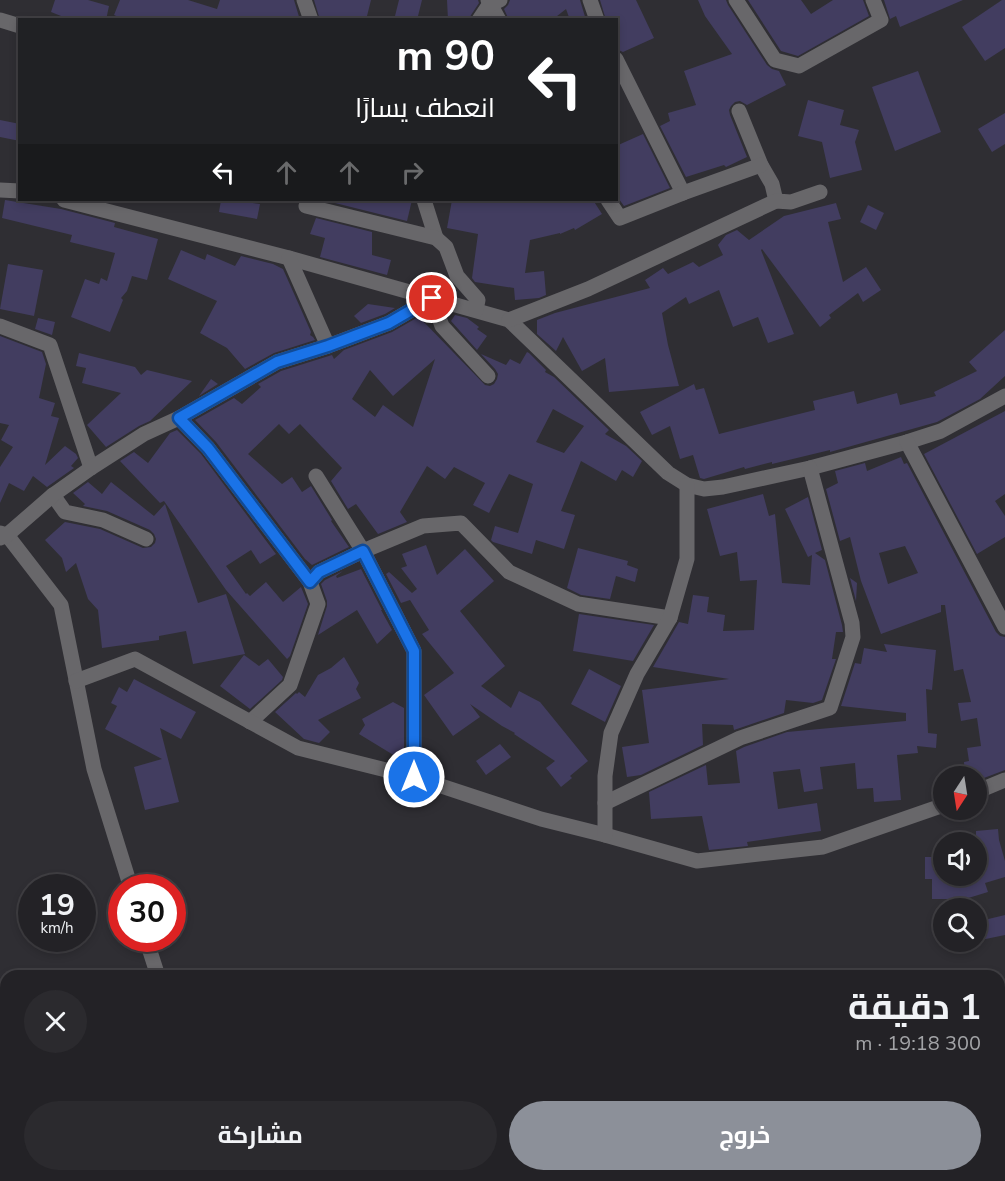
<!DOCTYPE html>
<html lang="ar">
<meta charset="utf-8">
<style>
body{margin:0;font-family:"Nunito Sans",Cairo,sans-serif;background:#2b2a2e;color:#f1f3f6;direction:rtl;height:100vh;display:flex;flex-direction:column;font-size:22px;white-space:nowrap}
*{box-sizing:border-box;margin:0}
p{font-size:20px;color:#a3a4a7}
.icon{flex:none;width:33px;height:33px;fill:none;stroke:currentColor;stroke-width:2;stroke-linecap:round;stroke-linejoin:round}
.map{position:relative;flex:1;overflow:hidden;direction:ltr}
.drawer{position:absolute;left:0px;top:970px;width:1005px;height:212px;display:flex;flex-direction:column;background:#232226;border-radius:18px 18px 0 0;box-shadow:0 3px 9px #0003,0 0 0 2px #403f43;direction:rtl}
.drawer>*{flex:none}
.banner{position:absolute;left:18px;top:18px;width:600px;height:183px;border-radius:0px;box-shadow:0 3px 9px #0003,0 0 0 2px #403f43;direction:rtl;background:#202124;color:#fff;overflow:hidden}
.needle{width:39px;rotate:192deg}
.tools{position:absolute;left:933px;top:766px;display:grid;gap:12px}
.tools a{display:grid;place-items:center;width:54px;height:54px;border-radius:50%;background:#232226;box-shadow:0 3px 9px #0003,0 0 0 2px #403f43;font-size:30px}
.speed{position:absolute;left:18px;top:874px;display:flex;gap:12px;font-size:30px;font-weight:700;text-align:center}
.speed>*{display:grid;place-content:center;width:78px;height:78px;border-radius:50%;background:#232226;box-shadow:0 3px 9px #0003,0 0 0 2px #403f43;line-height:1}
.speed small{font-size:15px;font-weight:400}
.speed .limit{border:9px solid #d22;background:#fff;color:#111}
.pin{position:absolute;display:grid;place-items:center;width:51px;height:51px;color:#fff;margin:-26px;border:3px solid #fff;border-radius:50%;box-shadow:0 2px 6px #0007}
.me{position:absolute;width:66px;margin:-33px;rotate:0deg;stroke-linejoin:round;filter:drop-shadow(0 0 4px #0008)}
.turn{display:flex;align-items:center;gap:21px;height:126px;padding:0 24px;font-size:27px}
.turn .icon{width:78px;height:78px;stroke-width:2.5}
.turn b{display:block;font-size:42px;line-height:51px}
.lanes{display:flex;align-items:center;height:57px;padding:0 24px;background:#0003;justify-content:center;gap:30px;direction:ltr}
.lanes .off{opacity:.35}
.round{display:grid;place-items:center;flex:none;width:63px;height:63px;border-radius:32px;background:#2b2a2e}
.summary{display:flex;align-items:center;justify-content:space-between;height:102px;padding:0 24px}
h1{font-size:36px;font-weight:700;line-height:45px}
.button{display:flex;gap:12px;margin-top:auto;padding:12px 24px}
.button a{flex:1;height:69px;border-radius:36px;background:#8c9099;color:#fff;font-size:24px;font-weight:700;line-height:69px;text-align:center}
.button a+a{background:#2b2a2e;color:#f1f3f6}
.map>svg:first-child{display:block}
.building{fill:#423d60;fill-rule:evenodd}
.lines{fill:none;stroke-linecap:round;stroke-linejoin:round}
.street{stroke:#68676a;stroke-width:15}
.route-casing{stroke:#114b97;stroke-width:15}
.route{stroke:#1a73e8;stroke-width:10}
</style>
<div class="map">
<svg width="1005" height="1181" viewBox="0 0 1005 1181">
<rect width="100%" height="100%" fill="#2f2e33"/>
<g class="building">
<path d="M55,0H88L109,6L106,20H71L51,12Z"/>
<path d="M120,0H188L217,9L220,0H294L300,20H125L114,15Z"/>
<path d="M314,0H371L366,20H320Z"/>
<path d="M399,0H422L417,20H394Z"/>
<path d="M447,0H478L479,3L471,15L469,20H448Z"/>
<path d="M510,0H580L586,20H570L566,9L552,20H509L504,9L508,5Z"/>
<path d="M600,0H636L654,38L623,52L616,49V20H606Z"/>
<path d="M698,0H726L728,5L767,65L772,69L779,71L786,85L747,105L740,101L735,102L731,106L729,110L730,115L747,157L726,167L724,165L686,177L660,126L670,121L668,113L696,105L684,71L732,54L705,16Z"/>
<path d="M748,0H801L811,14L833,0H863L869,16L798,56L781,51Z"/>
<path d="M884,0H963L900,27L896,16L890,19Z"/>
<path d="M1002,0H1005V48L985,61L962,27Z"/>
<path d="M918,71L941,132L895,151L872,87Z"/>
<path d="M808,100L844,110L840,125L859,130L855,142L862,170L830,178L822,142L798,136Z"/>
<path d="M1005,113V144L992,152L978,129Z"/>
<path d="M0,120L20,124V141L0,137Z"/>
<path d="M643,134L670,188L624,206L616,195V146Z"/>
<path d="M5,200L61,209L115,223L114,227L158,239L147,280L132,276L127,291L121,298L123,300L110,332L71,317L85,279L99,284L101,278L107,281L115,253L70,242L72,235L2,218Z"/>
<path d="M221,200H232L260,204L257,219L219,212Z"/>
<path d="M328,200H412L407,221L327,201Z"/>
<path d="M452,200H593L602,214L575,230L574,228L560,234V233L530,240L525,273L544,271L546,295L539,298L515,300L514,288L475,282L472,278L478,234L447,228Z"/>
<path d="M836,203L841,219L828,222L843,282L866,267L881,290L863,302L858,293L829,315L831,318L820,327L762,249L761,250L794,334L768,343L758,317L733,327L719,290L689,304L686,297L662,313L668,345L679,386L609,392L605,358L582,371L563,337L556,351L537,334V320L555,313L650,288L645,280L663,268L668,274L693,262L699,267L723,255L718,245L726,235L737,230L749,240L784,216Z"/>
<path d="M868,205L884,213L876,230L860,222Z"/>
<path d="M316,218L372,232V255L391,260L387,275L320,257L325,238L310,234Z"/>
<path d="M181,250L205,260L207,254L235,266L241,256L273,264L283,269L311,332L310,335L313,337L315,340L274,353L245,369L227,348L200,333L217,301L168,279Z"/>
<path d="M8,264L43,270L34,316L0,309Z"/>
<path d="M368,304L395,308L385,314L361,323L354,316Z"/>
<path d="M455,315L467,318L479,327L477,329L487,336L477,350L451,321Z"/>
<path d="M420,316V318L485,385L490,386L494,384L497,379L498,374L495,369L481,354L506,365L510,359L520,364L527,352L529,353L546,370L545,372L554,377L609,430L605,434L626,446L642,461L633,477L622,470L616,481L581,461L561,511L575,515L564,549L536,540L532,554L493,542L491,540L495,526L518,533L533,484L509,474L489,513L473,505L485,483L454,467L445,479L427,466L400,512L407,522L378,534L356,504L348,509L331,481L342,468L300,424L289,434L279,424L248,454L282,484L292,477L302,492L311,486L332,520L331,521L349,547L312,565L305,559L216,442L195,420L234,398L242,404L261,387L258,384L281,371L332,355L334,359L344,350L392,332ZM435,359L413,427L383,405L375,417L352,399L370,370L393,396ZM553,409L584,426L564,453L536,442Z"/>
<path d="M38,318L55,322L52,335L35,329Z"/>
<path d="M1005,330V376L980,399L937,422L830,452V450L772,464V462L745,469L744,467L704,479L700,478L693,455L680,459L670,426L652,435L640,412L694,384L696,390L704,388L719,434L815,410L813,401L854,391L857,404L897,393L900,405L936,396L934,392L977,371L969,362Z"/>
<path d="M0,336L42,352L46,364L39,398L55,403L51,416L59,418L45,465L65,446L76,454L78,458L71,466L74,468L47,487L33,476L24,491L9,483L0,503V467L13,447L1,440L9,425L0,423Z"/>
<path d="M79,353L135,367L141,375L147,370L192,381L150,421L139,426L106,447L87,425L121,393L82,383L86,368L76,366Z"/>
<path d="M211,379L218,384L199,396Z"/>
<path d="M1005,411V494L995,501L1005,516V537L977,554L924,454Z"/>
<path d="M177,430L201,454L276,554L260,564L251,550L226,566L246,594L247,593L250,596L266,582L283,602L301,587L308,604L290,656L287,659L226,590L164,501L160,503L120,461L134,452L148,463L170,433Z"/>
<path d="M901,457L904,464L907,463L996,632L1000,636L1005,637V770L976,781V777H965L964,762L969,761L967,748L981,746L977,718L961,721L958,703L971,702L963,669L954,671L945,605H941V612L881,634L861,581L850,537L840,541L826,489L838,483L835,471L865,463L867,471ZM905,546L918,573L888,584L879,553Z"/>
<path d="M88,482L102,494L111,482L154,516L165,504L198,603L226,594L245,654L193,664L186,631L159,636V640L102,648L98,610L88,599L76,563L66,572L62,558L45,540L65,522L100,529L143,548L151,547L155,543L156,539L154,534L150,530L107,511L83,506L85,504L73,493Z"/>
<path d="M763,494L769,516L775,514L782,583L810,585L812,555L808,557L785,509L808,497L822,550L815,553L825,560L842,625L843,632H836L832,659H836L822,700L813,703L786,700L784,713L734,730L733,725L702,724L703,745L641,775L627,777L622,747L649,743L642,690L729,679L653,667L679,622L688,624L693,595L709,597L707,612L725,615L723,631L754,630L757,580L740,581L737,552L720,556L707,509Z"/>
<path d="M426,545L437,575L465,549L494,581L460,611L505,666L481,686L511,708L519,691L540,702L588,761L570,776L572,778L561,787L546,768L555,761L514,734L515,733L502,726L470,704L480,717L453,736L424,695L454,673L422,634L429,630L410,600L401,603L386,574L389,572L412,593L417,589L401,568L407,566L402,554Z"/>
<path d="M578,548L628,561L627,565L638,569L635,582L616,576L610,599L581,595L567,588Z"/>
<path d="M361,569L382,610H381L392,630L377,644L357,610L318,635L327,606V601L321,584L325,580L343,571L336,576L337,578Z"/>
<path d="M850,578L857,583L856,601Z"/>
<path d="M579,614L654,625L633,661L573,651Z"/>
<path d="M884,644L936,650L932,690L926,689L928,733L937,734L936,748L917,746L918,753L897,755L901,800L874,802L873,788L857,789L855,763L820,767L823,789L804,792L800,769L773,772L778,809L817,803L821,831L747,842L748,846L709,850L702,816L651,819L649,792L706,765L708,785L740,783L736,751L744,747L787,732L906,721V713L841,706L855,663L861,664L864,648L887,652Z"/>
<path d="M244,655L259,666L268,659L283,677L282,680L250,709L220,686Z"/>
<path d="M344,657L359,683L356,689L361,698L318,720L330,732L319,743L304,739L275,712L296,693L297,694L299,692L305,697L318,675L331,668Z"/>
<path d="M589,669L621,686L605,722L571,704Z"/>
<path d="M134,679L196,712L181,739L160,728L179,802L145,810L134,767L162,759L105,729L117,706L111,703L119,687L127,692Z"/>
<path d="M393,702L404,708V752L400,759L359,734L365,725L362,719Z"/>
<path d="M500,744L511,757L486,775L476,761Z"/>
<path d="M998,829L999,840L1005,861V877L985,883L988,892L965,899H932V879H925V857H944V876H976V831Z"/>
<path d="M1005,915V935L976,941V922Z"/>
</g>
<g class="lines">
<g class="street">
<path d="M304,0L311,20"/>
<path d="M488,0L499,20"/>
<path d="M590,0L597,20"/>
<path d="M736,0L775,60L799,66L881,20L873,0"/>
<path d="M0,20L20,26"/>
<path d="M479,20L489,5L500,0"/>
<path d="M616,59L683,193"/>
<path d="M739,111L761,165L772,184L776,201"/>
<path d="M0,190L20,191"/>
<path d="M64,200L289,258L509,320L668,473L687,485L704,489L723,487L810,468L907,442L941,431L1005,396"/>
<path d="M424,200L436,238"/>
<path d="M608,200L620,218L683,193L761,165"/>
<path d="M306,206L436,238L446,247L457,276L478,300L476,310"/>
<path d="M289,258L328,346"/>
<path d="M509,320L588,289L776,201L791,202L820,192"/>
<path d="M0,326L50,345L91,468"/>
<path d="M179,418L208,448L310,582L318,604L290,685L250,722"/>
<path d="M907,442L1005,627"/>
<path d="M316,476L363,551L414,651V777"/>
<path d="M53,495L65,512L103,520L146,539"/>
<path d="M0,533L7,535L61,605L94,769L131,888"/>
<path d="M0,538L7,535L53,495L91,468L144,434L179,418L277,362L328,346L389,323L432,298L442,326L488,376"/>
<path d="M310,582L319,572L363,551L423,526L461,523L509,572L578,604L670,618"/>
<path d="M76,681L135,659L298,748L414,777L541,819L605,835L697,861L823,847L944,805"/>
<path d="M976,792L1005,780"/>
<path d="M605,803L740,738L830,708L853,637L852,623L810,468"/>
<path d="M605,835V776L611,733L637,674L670,618L687,559V485"/>
<path d="M146,939L158,976"/>
<path d="M228,1176L230,1181"/>
</g>
</g>
<g class="lines">
<defs>
<path id="route" d="M414,777V651L363,551L319,572L310,582L208,448L179,418L277,362L328,346L389,323L432,298"/>
</defs>
<use href="#route" class="route-casing"/>
<use href="#route" class="route"/>
</g>
</svg>
<div class="tools">
<a><svg class="needle" viewBox="-14 -14 28 28"><path d="M0-13l5 13h-10z" fill="#e53935"/><path d="M0 13l5-13h-10z" fill="#a3a4a7"/></svg></a>
<a><svg class="icon" aria-label="sound" viewBox="0 0 24 24"><path d="M4 9h4l5-4v14l-5-4H4zM17 9q2 3 0 6"/></svg></a>
<a><svg class="icon" aria-label="search" viewBox="0 0 24 24"><circle cx="10" cy="10" r="6"/><path d="M15 15l6 6"/></svg></a>
</div>
<div class="speed"><div>19<small>km/h</small></div><div class="limit">30</div></div>
<div class="pin" style="left:432px;top:298px;background:#d93025"><svg class="icon" aria-label="arrive" viewBox="0 0 24 24"><path d="M6 21V4h12l-3 4 3 4H6"/></svg></div>
<svg class="me" style="left:414px;top:777px" viewBox="-20 -20 40 40"><circle r="17" fill="#1a73e8" stroke="#fff" stroke-width="3"/><path d="M0-11L8 9 0 5-8 9z" fill="#fff"/></svg>
<div class="banner">
<div class="turn"><svg class="icon" aria-label="left" viewBox="0 0 24 24"><path d="M17 20v-9H6M10 6l-5 5 5 5"/></svg><div><b>90 m</b>انعطف يسارًا</div></div>
<div class="lanes"><svg class="icon" aria-label="left" viewBox="0 0 24 24"><path d="M17 20v-9H6M10 6l-5 5 5 5"/></svg><svg class="icon off" aria-label="ahead" viewBox="0 0 24 24"><path d="M12 20V5M6 11l6-6 6 6"/></svg><svg class="icon off" aria-label="ahead" viewBox="0 0 24 24"><path d="M12 20V5M6 11l6-6 6 6"/></svg><svg class="icon off" aria-label="right" viewBox="0 0 24 24"><path d="M7 20v-9h11M14 6l5 5-5 5"/></svg></div>
</div>
<section class="drawer">
<div class="summary"><div><h1>1 دقيقة</h1><p>300 m · 19:18</p></div><a class="round"><svg class="icon" aria-label="close" viewBox="0 0 24 24"><path d="M6 6l12 12M18 6L6 18"/></svg></a></div>
<div class="button"><a>خروج</a><a>مشاركة</a></div>
</section>
</div>
